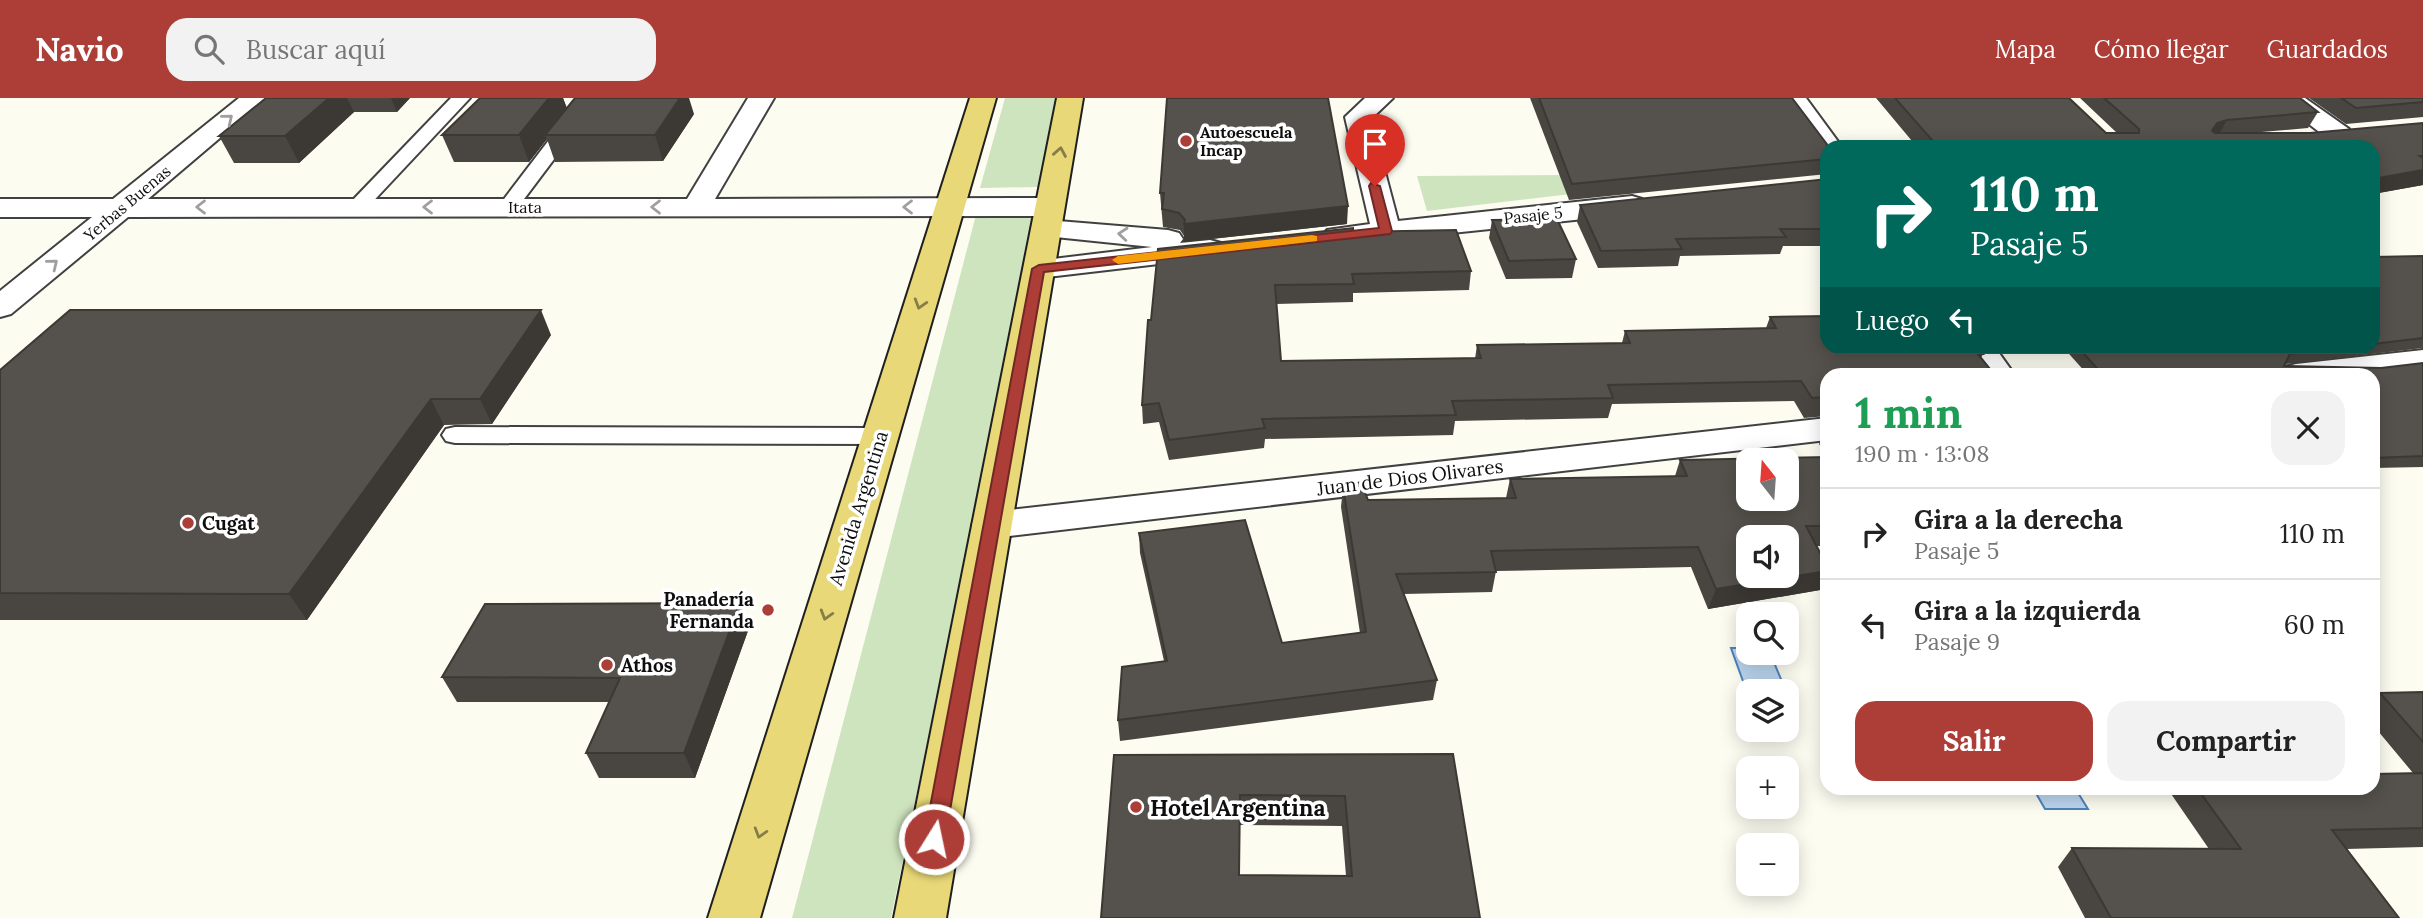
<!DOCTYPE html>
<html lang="es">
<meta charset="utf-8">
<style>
body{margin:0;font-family:Lora,serif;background:#f2f2f2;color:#222;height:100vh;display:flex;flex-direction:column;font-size:26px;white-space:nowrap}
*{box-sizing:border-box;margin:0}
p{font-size:23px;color:#767676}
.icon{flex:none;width:38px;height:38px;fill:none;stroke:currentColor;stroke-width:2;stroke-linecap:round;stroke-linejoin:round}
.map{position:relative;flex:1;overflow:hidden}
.sheet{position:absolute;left:1820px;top:270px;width:560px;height:427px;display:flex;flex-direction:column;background:#fff;border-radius:21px;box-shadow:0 4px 18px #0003}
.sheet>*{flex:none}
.top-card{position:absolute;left:1820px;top:42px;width:560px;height:214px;border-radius:21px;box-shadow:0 4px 18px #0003;background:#00695c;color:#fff;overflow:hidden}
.needle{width:46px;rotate:343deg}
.fabs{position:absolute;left:1736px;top:350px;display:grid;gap:14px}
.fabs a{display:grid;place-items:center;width:63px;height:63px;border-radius:14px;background:#fff;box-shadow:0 4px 18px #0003;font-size:35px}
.pin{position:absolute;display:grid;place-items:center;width:60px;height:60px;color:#fff;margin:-72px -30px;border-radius:50% 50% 50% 0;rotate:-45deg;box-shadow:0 0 7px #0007}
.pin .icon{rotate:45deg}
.me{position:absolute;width:77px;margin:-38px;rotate:10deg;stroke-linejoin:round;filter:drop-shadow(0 0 5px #0008)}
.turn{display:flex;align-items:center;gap:24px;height:147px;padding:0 35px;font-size:32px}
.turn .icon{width:91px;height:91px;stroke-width:2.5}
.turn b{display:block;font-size:49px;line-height:60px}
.then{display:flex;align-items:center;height:66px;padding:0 35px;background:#0003;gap:14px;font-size:26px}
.round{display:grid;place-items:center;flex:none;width:74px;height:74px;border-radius:21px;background:#f2f2f2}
.summary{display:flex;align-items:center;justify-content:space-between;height:119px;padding:0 35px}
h1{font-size:42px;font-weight:800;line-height:52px;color:#1e9e55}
.cta{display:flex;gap:14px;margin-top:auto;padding:14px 35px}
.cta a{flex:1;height:80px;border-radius:21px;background:#ad3e37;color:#fff;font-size:28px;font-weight:800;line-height:80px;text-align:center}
.cta a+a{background:#f2f2f2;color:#222}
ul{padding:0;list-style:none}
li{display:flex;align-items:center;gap:21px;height:91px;padding:0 35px;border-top:2px solid #e0e0e0}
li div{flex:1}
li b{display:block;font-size:26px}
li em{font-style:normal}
header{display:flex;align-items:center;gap:42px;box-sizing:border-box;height:98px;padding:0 35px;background:#ad3e37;color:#fff}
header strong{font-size:33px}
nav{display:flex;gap:38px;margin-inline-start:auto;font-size:24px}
.search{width:490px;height:63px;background:#f2f2f2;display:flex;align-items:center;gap:18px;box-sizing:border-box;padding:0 24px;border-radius:21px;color:#767676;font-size:26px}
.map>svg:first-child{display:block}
.green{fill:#cee4be}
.water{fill:#bcd6ef;stroke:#4c83bd;stroke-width:2}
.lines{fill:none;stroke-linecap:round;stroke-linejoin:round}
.lane-casing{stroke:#414141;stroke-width:4}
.street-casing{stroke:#414141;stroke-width:4}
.primary-casing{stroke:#1f1f1f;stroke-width:4}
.lane{fill:#fff;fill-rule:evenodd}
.street{fill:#fff;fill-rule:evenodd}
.primary{fill:#e8d877;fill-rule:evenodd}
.wall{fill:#494641;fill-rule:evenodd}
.shaded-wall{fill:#3c3935}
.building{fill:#55514c;stroke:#3c3935;stroke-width:2;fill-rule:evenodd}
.oneway{stroke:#9f9f9f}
.oneway2{stroke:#867d48}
.route{fill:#ad3e37;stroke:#702824;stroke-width:2}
.slow{fill:#f59e0b}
.poi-dot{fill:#ad3e37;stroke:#fff;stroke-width:2.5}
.labels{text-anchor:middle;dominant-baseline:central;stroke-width:7;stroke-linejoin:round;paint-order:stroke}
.far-poi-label{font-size:16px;font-weight:bold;fill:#0e0e0e;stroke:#fff;text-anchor:start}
.far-street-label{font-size:16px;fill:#0e0e0e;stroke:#fff}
.street-label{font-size:19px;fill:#0e0e0e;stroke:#fff}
.poi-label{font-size:19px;font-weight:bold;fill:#0e0e0e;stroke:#fff;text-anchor:start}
.near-poi-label{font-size:23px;font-weight:bold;fill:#0e0e0e;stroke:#fff;text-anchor:start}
</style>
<header>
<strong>Navio</strong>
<div class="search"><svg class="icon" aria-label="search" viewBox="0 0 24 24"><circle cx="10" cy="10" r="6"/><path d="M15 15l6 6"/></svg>Buscar aquí</div>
<nav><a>Mapa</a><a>Cómo llegar</a><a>Guardados</a></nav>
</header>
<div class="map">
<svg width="2423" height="820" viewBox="0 0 2423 820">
<rect width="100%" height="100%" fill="#fdfcf1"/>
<g class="green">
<path d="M1005,0H1056L1039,89L980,90Z"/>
<path d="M1742,76L1427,113L1417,78Z"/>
<path d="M977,113L1037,114L891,820H792Z"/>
</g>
<g class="water">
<path d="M1731,550H1748V555H1770L1786,593H1748V597Z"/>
<path d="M2033,690H2075L2088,711H2045Z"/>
</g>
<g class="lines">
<defs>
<g id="lane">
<path d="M451,0H470L364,113H350L347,109L350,105Z"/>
<path d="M581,0H600L515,113H501L498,109Z"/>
<path d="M455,329L880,330L889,332L893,338L889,344L880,346L455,345L446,343L442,337L446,331Z"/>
</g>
<g id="street">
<path d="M239,0H267L148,101H687L748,0H774L715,101L1050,100L1060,103L1064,109L1060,115L1050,118L128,119L11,216L0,219V193L92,119H0V101H113Z"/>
<path d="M1365,0H1393L1371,21L1398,123L1632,98L1642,101L1646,107L1642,113L1632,116L1337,147L1327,144L1322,138L1327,132L1370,126L1345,19Z"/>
<path d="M1780,0H1806L1842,49H1827V57L1820,55Z"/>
<path d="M2275,0H2305L2349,31L2353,37L2349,43L2340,45L2331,43Z"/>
<path d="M1046,122L1168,132L1179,135L1183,141L1180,145L1210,142L1221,145L1225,151L1221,157L1210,160L1039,180L1028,178L1024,171L1028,164L1152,149L1036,137L1031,131L1036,125Z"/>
<path d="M1960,248H1994L2014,276H1980Z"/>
<path d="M2423,252V272L2373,278L2279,276L2284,269L2296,266Z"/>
<path d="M1827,320V342L992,440L978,436L972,427L978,418L992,414Z"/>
</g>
<g id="primary">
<path d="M970,0H996L760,820H708Z"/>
<path d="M1057,0H1083L946,820H894Z"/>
</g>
</defs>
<use href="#lane" class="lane-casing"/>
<use href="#street" class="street-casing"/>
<use href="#primary" class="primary-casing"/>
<use href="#lane" class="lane"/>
<use href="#street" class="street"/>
<use href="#primary" class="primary"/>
</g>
<g class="wall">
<path d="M266,0H410L397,14H354L299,65H234L219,38Z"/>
<path d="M480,0H563L567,10L694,16L663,63L555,64L547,41L529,64H454L442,37Z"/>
<path d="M1530,0H1792L1827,49V76L1569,102Z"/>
<path d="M1876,0H2069L2106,35H2117L2080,0H2300L2318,14L2308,30L2250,35H2310L2423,25V87L2373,96V49H1917Z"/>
<path d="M2309,0H2423V19L2346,26Z"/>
<path d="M1827,81V148H1783L1780,156L1680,158L1678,168L1598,170L1577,124L1580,107Z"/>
<path d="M1160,95L1347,126L1184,144V138L1180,132L1163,129Z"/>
<path d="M1492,122L1576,161L1572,180L1506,181L1489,140Z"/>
<path d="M1353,134L1471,173L1469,192L1353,195V204L1276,206L1281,263L1475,261L1477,247L1622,245L1625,233L1766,230L1770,219L1983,256L1981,260L1827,276V318L1804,320L1794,303L1612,306L1608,320L1455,323L1453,337L1265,341L1264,350L1169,362L1159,324L1143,326L1142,307L1151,222Z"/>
<path d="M2423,158V250L2285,266L2284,268L2381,270L2423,265V369L2373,370V276H2087L2062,248H2373V159Z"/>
<path d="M551,237L492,326L444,327L307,522H0V272Z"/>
<path d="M1827,327V358L1819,346Z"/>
<path d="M1827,359V448H1816L1827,468V477L1820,492L1708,511L1691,469L1496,473L1492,494L1404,496L1437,582L1433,602L1120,643L1118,622L1164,563L1140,455L1139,435L1282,545L1360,535L1341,409L1343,389L1368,402L1506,400L1510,381L1675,378L1680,362Z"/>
<path d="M749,530L695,680H599L586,655L609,604H457L442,579Z"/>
<path d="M2423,594V749L2346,751L2399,820H2085L2058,769L2072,750L2209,751L2167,690H2373L2413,675L2373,627V603L2380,595Z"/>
<path d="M1453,656L1480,820H1101L1114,657ZM1240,727L1342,728L1346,778L1239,777Z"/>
</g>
<g class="shaded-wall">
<path d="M329,0H347L354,14L299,65L285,38Z"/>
<path d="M391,0H410L397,14Z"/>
<path d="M549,0H563L568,14L545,37L547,41L529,64L519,37Z"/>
<path d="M680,0H689L694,16L663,63L655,37Z"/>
<path d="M2227,22L2218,38L2208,42L2217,25Z"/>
<path d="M2423,72V87L2373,96V81Z"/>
<path d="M1348,108L1347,126L1184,144V126Z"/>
<path d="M541,212L551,237L492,326L480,301Z"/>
<path d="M431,301L444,327L307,522L289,496Z"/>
<path d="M1827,473V477L1820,492L1708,511L1716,491Z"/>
<path d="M740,505L749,530L695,680L684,655Z"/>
</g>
<g class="building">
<path d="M266,0H329L285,38H219Z"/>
<path d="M480,0H549L519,37H442Z"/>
<path d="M575,0H680L655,37H545Z"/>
<path d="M1167,0H1328L1348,108L1184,126L1185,122L1179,115L1162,111L1164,95H1160Z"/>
<path d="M1539,0H1792L1829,49H1827V61L1572,86Z"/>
<path d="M1895,0H2069L2106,35H2139V31L2104,0H2300L2318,14L2227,22L2217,25L2212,33L2215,35H2310L2423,25V58H2420L2423,60V72L2373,81V49H1938Z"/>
<path d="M2341,0H2423V4L2356,10Z"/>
<path d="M1827,81V131H1780L1786,139L1676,141L1682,151L1601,153L1580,107Z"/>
<path d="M1557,121L1576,161L1509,163L1492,122Z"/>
<path d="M1353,130V134L1456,132L1471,173L1352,176L1354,186L1275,187L1281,263L1481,260L1477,247L1630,245L1625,233L1776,230L1770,219L1827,218V248H1977L1983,256H1978L1994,276H1827V299L1812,300L1801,283L1608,287L1613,300L1452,303L1456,317L1262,321L1265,330L1169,342L1159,305L1142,307L1148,222H1151L1158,151Z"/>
<path d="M2423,158V240L2373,246V170H2374L2373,169V159Z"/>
<path d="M70,212H541L480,301H431L289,496L0,495V272Z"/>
<path d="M2077,248H2354L2290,256L2284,268L2381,270L2423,265V358L2373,360V276H2102Z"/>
<path d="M1827,359V428H1806L1827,468V473L1716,491L1698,449L1491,453L1496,474L1396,476L1437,582L1118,622L1122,569L1167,563L1139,435L1245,422L1282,545L1366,534L1343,389L1361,384L1368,402L1516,400L1510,381L1687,378L1680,362ZM1748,362H1787V401H1748ZM1748,439H1787V478H1748Z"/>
<path d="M740,505L684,655H586L620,580L442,579L485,506Z"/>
<path d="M2423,594V644L2380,595Z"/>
<path d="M1453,656L1480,820H1101L1114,657ZM1240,697L1345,698L1352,778L1239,777Z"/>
<path d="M2423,675V730L2332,732L2399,820H2111L2072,750L2241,751L2197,690H2373V676Z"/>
</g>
<defs><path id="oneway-chevron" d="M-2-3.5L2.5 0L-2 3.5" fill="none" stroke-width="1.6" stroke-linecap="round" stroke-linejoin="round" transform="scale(1.75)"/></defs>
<g class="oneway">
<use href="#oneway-chevron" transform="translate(228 21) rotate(-39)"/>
<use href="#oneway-chevron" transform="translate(201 109) rotate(180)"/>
<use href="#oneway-chevron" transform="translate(428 109) rotate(180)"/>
<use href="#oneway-chevron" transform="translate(656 109) rotate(180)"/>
<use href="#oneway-chevron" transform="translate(908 109) rotate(180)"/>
<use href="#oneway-chevron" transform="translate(1123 136) rotate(-175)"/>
<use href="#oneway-chevron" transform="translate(53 166) rotate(-39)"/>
</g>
<g class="oneway2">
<use href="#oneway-chevron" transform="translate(1060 54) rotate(-80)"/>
<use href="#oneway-chevron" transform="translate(920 206) rotate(107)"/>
<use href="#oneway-chevron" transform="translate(826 517) rotate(107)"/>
<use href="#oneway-chevron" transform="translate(760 735) rotate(107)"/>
</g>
<path class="route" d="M1371,85L1380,88L1392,133L1390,136L1044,174L945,741L942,747L934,750L927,747L924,741L1032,171L1039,167L1379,130L1369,88Z"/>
<path class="slow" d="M1312,137L1317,138V143L1118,166L1112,162L1118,158Z"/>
<g class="poi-dot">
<circle cx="1186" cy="43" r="7"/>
<circle cx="188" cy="425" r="7"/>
<circle cx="768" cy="512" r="7"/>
<circle cx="607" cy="567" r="7"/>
<circle cx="1136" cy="709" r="7"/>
</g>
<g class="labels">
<g class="far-poi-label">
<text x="1200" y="34">Autoescuela<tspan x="1200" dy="18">Incap</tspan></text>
</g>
<g class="far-street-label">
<text transform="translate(127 105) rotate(-40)">Yerbas Buenas</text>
<text x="525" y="109">Itata</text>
<text transform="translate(1533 117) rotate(-6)">Pasaje 5</text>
</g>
<g class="street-label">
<text transform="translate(1410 379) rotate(-7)">Juan de Dios Olivares</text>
<text transform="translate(858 410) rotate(-73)">Avenida Argentina</text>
</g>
<g class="poi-label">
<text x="202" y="425">Cugat</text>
<text x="754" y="501" text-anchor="end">Panadería<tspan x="754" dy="22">Fernanda</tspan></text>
<text x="621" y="567">Athos</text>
</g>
<g class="near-poi-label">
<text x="1150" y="709">Hotel Argentina</text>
</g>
</g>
</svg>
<div class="fabs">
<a><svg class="needle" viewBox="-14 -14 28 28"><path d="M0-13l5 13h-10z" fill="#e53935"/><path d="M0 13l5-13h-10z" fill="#767676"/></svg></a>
<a><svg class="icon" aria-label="sound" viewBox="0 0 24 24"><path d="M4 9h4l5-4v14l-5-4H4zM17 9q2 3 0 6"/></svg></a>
<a><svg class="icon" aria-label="search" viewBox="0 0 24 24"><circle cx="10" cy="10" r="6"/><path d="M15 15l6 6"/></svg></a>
<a><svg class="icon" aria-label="layers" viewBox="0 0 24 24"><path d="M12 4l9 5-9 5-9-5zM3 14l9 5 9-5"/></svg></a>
<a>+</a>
<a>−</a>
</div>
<div class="pin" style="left:1375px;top:88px;background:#d93025"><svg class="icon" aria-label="arrive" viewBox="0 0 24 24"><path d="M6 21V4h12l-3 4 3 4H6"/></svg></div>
<svg class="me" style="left:934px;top:741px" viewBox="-20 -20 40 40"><circle r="17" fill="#ad3e37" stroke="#fff" stroke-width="3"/><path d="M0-11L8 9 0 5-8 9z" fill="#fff"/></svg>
<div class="top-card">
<div class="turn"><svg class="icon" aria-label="right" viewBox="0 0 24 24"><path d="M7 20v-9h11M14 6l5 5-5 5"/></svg><div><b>110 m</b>Pasaje 5</div></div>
<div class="then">Luego<svg class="icon" aria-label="left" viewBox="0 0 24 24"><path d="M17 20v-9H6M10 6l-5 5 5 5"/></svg></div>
</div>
<section class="sheet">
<div class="summary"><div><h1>1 min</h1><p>190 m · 13:08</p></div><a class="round"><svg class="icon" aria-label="close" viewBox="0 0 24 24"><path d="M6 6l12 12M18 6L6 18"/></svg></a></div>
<ul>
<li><svg class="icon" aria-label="right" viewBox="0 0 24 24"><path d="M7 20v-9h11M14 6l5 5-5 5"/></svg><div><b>Gira a la derecha</b><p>Pasaje 5</p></div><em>110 m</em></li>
<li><svg class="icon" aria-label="left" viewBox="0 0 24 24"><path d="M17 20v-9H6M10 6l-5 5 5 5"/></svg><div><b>Gira a la izquierda</b><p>Pasaje 9</p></div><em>60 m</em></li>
</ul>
<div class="cta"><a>Salir</a><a>Compartir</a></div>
</section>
</div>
